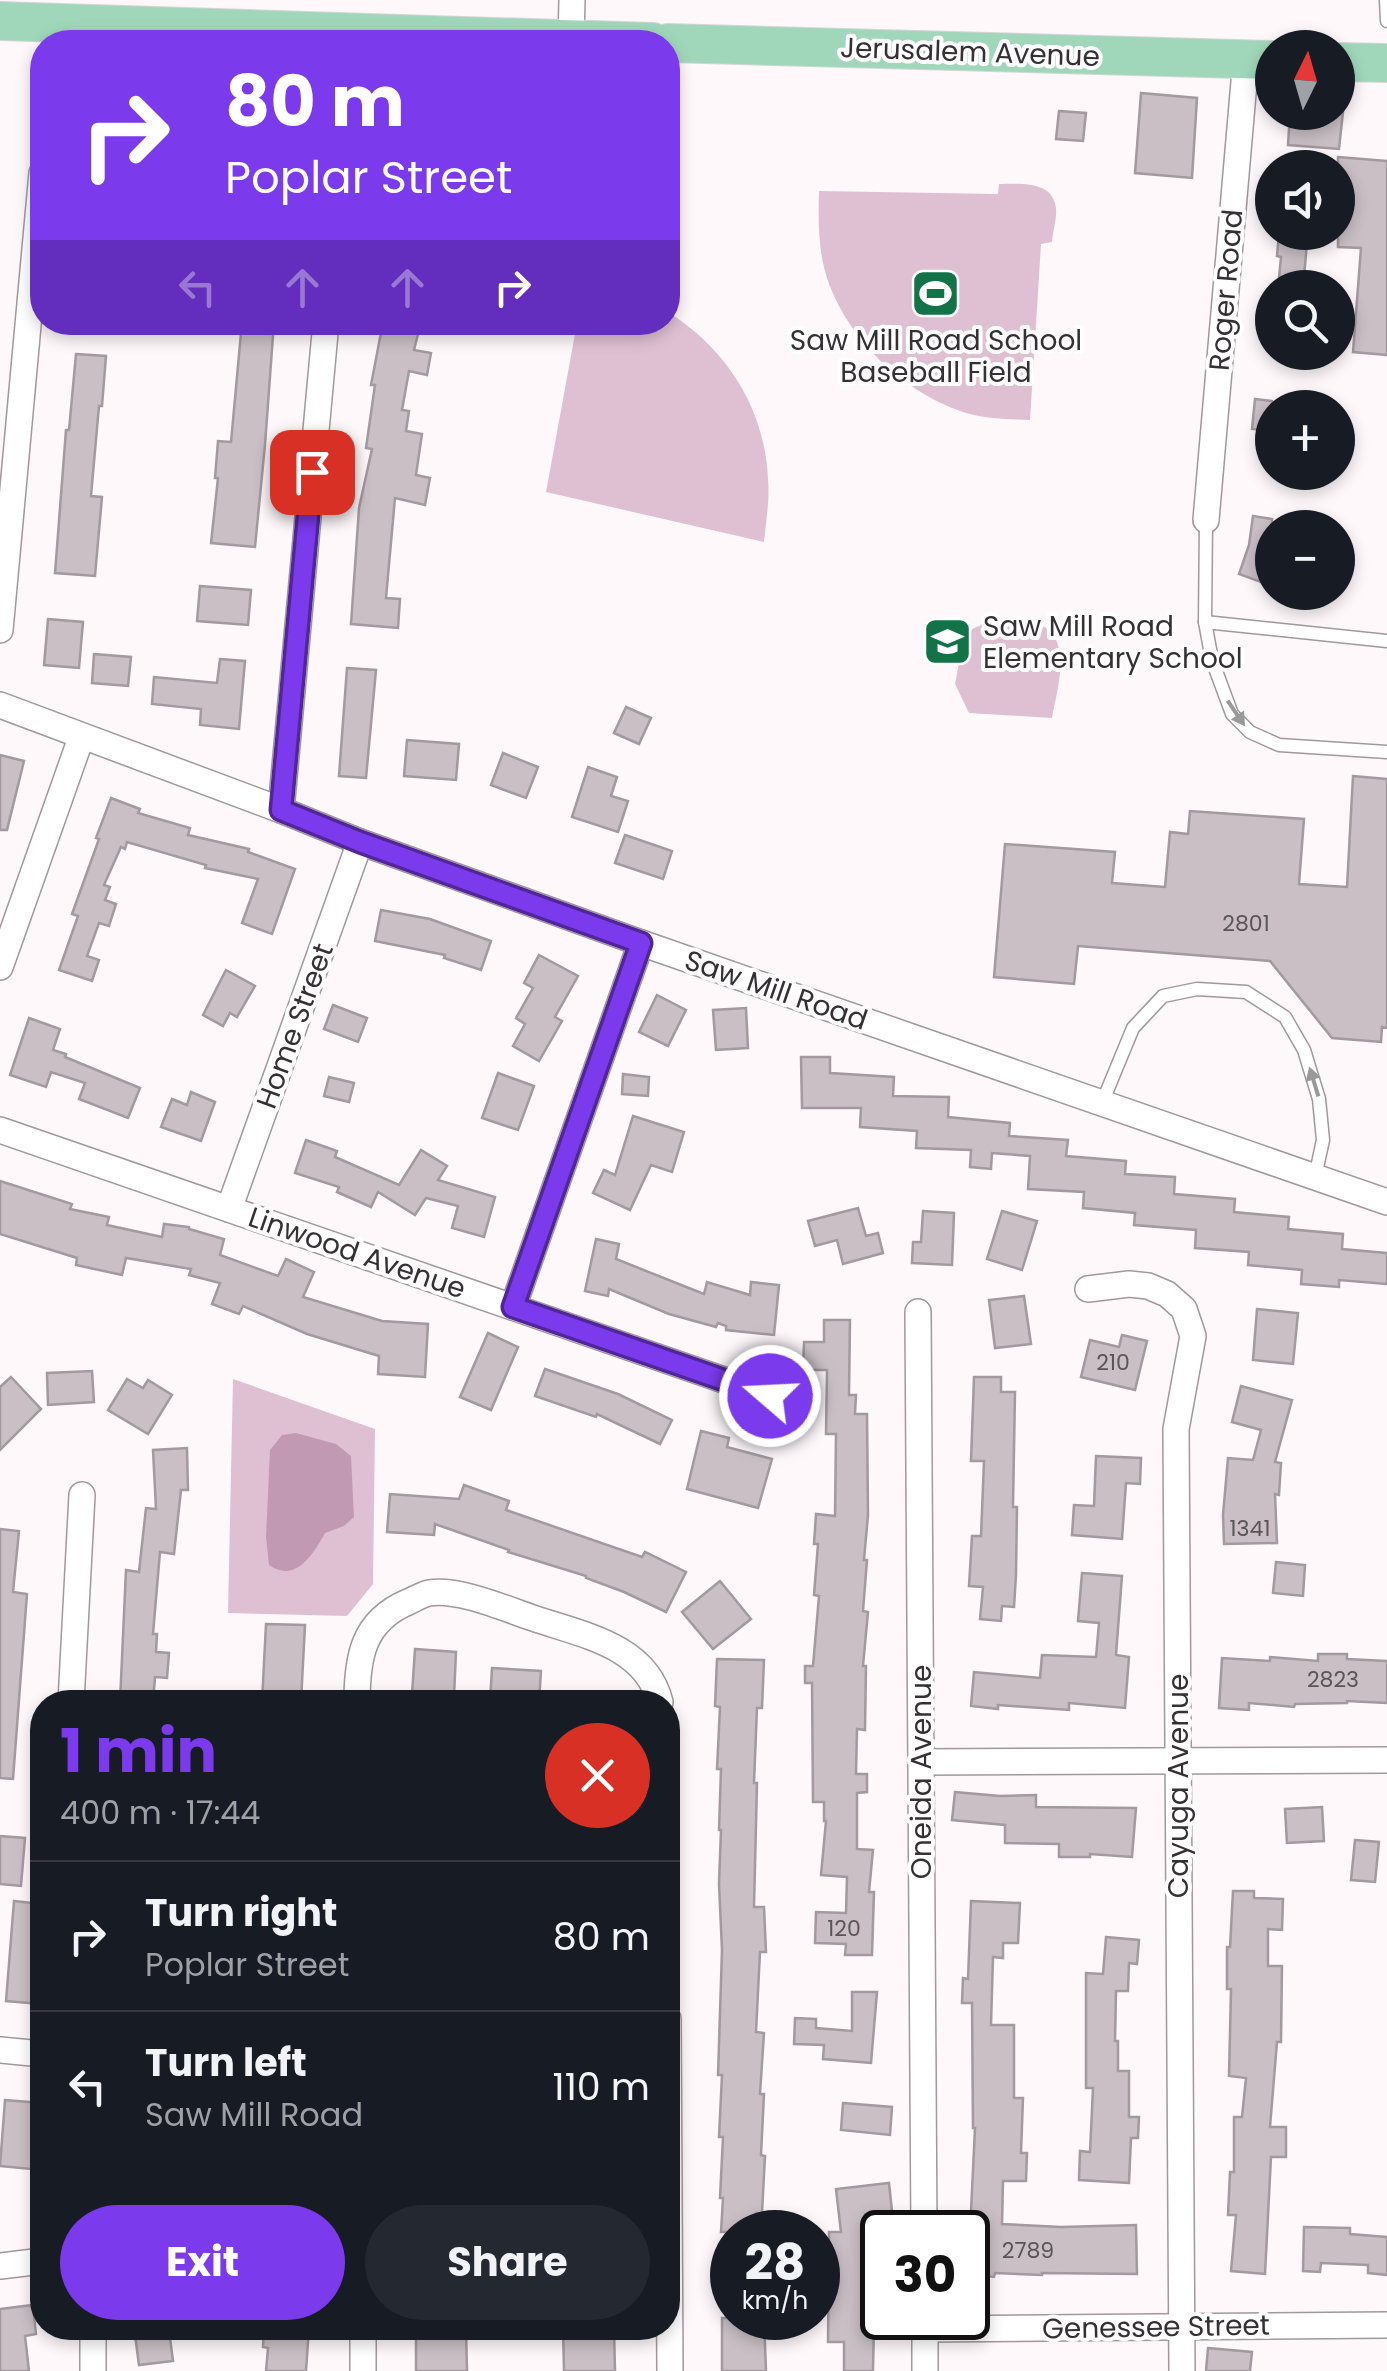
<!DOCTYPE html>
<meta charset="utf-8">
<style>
body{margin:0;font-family:Poppins,sans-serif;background:#242831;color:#f1f3f6;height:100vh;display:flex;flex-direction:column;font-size:38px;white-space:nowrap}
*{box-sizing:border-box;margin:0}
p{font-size:32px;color:#9ea1a6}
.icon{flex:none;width:55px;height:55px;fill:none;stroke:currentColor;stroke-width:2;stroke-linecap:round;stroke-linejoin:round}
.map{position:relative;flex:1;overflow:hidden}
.panel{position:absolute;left:30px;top:1690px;width:650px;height:650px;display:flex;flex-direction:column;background:#171b24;border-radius:40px;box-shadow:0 5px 15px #0003}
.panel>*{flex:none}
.guide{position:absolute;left:30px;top:30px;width:650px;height:305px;border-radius:40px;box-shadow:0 5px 15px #0003;background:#7c3aed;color:#fff;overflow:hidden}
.needle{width:65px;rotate:5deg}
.tools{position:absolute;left:1255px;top:30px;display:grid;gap:20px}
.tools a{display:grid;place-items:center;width:100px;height:100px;border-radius:50%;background:#171b24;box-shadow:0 5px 15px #0003;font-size:50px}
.speed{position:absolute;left:710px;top:2210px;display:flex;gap:20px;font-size:50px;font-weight:700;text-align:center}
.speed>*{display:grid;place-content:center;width:130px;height:130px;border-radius:50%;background:#171b24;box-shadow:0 5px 15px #0003;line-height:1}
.speed small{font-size:25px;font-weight:400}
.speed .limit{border:5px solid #111;border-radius:15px;background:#fff;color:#111}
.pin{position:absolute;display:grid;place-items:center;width:85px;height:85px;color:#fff;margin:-42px;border-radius:20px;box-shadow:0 5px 15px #0006}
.me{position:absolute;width:110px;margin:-55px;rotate:289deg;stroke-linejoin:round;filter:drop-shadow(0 0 8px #0008)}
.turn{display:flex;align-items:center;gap:35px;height:210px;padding:0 30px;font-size:45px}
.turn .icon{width:130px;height:130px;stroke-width:2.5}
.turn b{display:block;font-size:70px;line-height:85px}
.lanes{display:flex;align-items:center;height:95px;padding:0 30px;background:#0003;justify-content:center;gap:50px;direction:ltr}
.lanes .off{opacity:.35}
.round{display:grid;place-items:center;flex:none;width:105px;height:105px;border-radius:52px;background:#242831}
.head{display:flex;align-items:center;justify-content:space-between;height:170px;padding:0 30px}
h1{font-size:60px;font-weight:700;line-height:75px;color:#7c3aed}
.button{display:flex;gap:20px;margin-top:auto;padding:20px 30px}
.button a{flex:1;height:115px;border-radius:60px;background:#7c3aed;color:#fff;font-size:40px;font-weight:700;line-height:115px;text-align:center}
.button a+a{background:#242831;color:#f1f3f6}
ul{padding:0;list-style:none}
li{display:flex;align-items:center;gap:30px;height:150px;padding:0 30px;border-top:2px solid #363941}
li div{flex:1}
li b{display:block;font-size:38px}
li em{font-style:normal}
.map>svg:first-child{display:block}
.green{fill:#dfc0d3}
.water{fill:#c299b2}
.building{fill:#c9bfc5;stroke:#a3999f;stroke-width:2.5}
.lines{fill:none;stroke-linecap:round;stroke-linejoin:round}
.lane-casing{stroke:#a1979d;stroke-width:15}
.street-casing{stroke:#a1979d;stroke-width:28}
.primary-casing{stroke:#d6d6d6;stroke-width:40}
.lane{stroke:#fff;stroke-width:12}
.street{stroke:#fff;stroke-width:25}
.primary{stroke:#a0d7ba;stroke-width:38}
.oneway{fill:#9a9899}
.route-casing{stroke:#51269a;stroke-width:25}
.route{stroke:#7c3aed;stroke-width:18}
.labels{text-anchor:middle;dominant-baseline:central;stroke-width:8;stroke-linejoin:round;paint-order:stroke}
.number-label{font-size:22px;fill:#595458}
.street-label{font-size:28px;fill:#343033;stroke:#fff}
.poi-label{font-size:28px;fill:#343033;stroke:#fff}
</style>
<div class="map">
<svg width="1387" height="2371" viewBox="0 0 1387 2371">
<rect width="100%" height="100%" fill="#fef8fb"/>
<g class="green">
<path d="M999,184C1019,184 1053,180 1056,208C1057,218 1053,231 1052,242L1041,244L1030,420C1006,419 982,419 960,411C902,390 851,342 829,284C818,254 818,222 819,191L998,194Z"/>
<path d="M668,312C727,349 765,409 768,479C770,500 766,521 764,542L546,492L577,323L668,322Z"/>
<path d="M995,619C1007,620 1024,619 1036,623C1075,636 1057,688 1052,718L969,713L955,684L961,653L972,629Z"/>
<path d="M233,1379L375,1429L373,1584L347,1616L228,1613Z"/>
</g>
<path class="water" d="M296,1433L336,1444L351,1456L354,1517L344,1526L325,1533C314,1553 296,1584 269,1565L266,1537L270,1450L282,1435Z"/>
<g class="building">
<path d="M1141,93L1197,98L1192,178L1135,173Z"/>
<path d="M1059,111L1086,113L1083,141L1056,139Z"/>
<path d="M1290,112H1343L1339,149L1288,145Z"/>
<path d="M1338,157L1387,161V355L1353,352L1361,248L1338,247Z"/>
<path d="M1279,232H1308L1303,288H1278L1281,257L1277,256Z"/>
<path d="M242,322H274L265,445L255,547L211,543L218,478H215L218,441L231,442Z"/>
<path d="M383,322H421L414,350L431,353L427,375L409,371L402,410L409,411L406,431L422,434L416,475L430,478L425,505L395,498L386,598L400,599L398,628L351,624L359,508L372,449L366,448L375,385H371Z"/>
<path d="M76,354L106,356L102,406H99L91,496L102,497L95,576L55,573L66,430H69Z"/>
<path d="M1255,399L1272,401V431L1252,429Z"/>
<path d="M1253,516L1272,519V586L1239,574L1249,545Z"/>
<path d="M200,586L251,590L248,625L197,621Z"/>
<path d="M48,619L83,622L79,668L44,665Z"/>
<path d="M94,654L131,657L128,686L92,683Z"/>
<path d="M220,659L245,661L239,729L200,725L201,709L152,704L154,677L217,683Z"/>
<path d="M347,668L376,670L366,778L339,776Z"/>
<path d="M626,707L651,718L639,744L614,733Z"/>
<path d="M407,740L459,744L456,780L404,776Z"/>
<path d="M503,753L538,767L526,798L491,785Z"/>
<path d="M0,755L24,761L7,830H0Z"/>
<path d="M588,767L617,777L611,796L628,801L618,832L572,817Z"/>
<path d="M1353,776L1387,779V1028L1382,1027L1381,1042L1332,1038L1270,961L1078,946L1074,984L994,977L1005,844L1115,852L1112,883L1165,887L1170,832L1188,834L1190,811L1304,819L1299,884L1347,887Z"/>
<path d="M111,798L140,809L138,813L190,828L188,835L249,849L248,852L295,869L272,934L242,923L258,879L205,868L206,865L127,842L125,849L121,847L104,885L110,887L105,900L116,904L109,926L99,923L87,956L99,960L92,981L59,970L78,916L72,914L99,839L96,838Z"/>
<path d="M625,835L672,851L663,879L615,863Z"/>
<path d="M381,910L430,919L491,941L481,970L444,958L445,955L375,941Z"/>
<path d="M539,955L578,976L555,1017L562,1021L539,1061L513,1046L525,1024L516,1018L533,988L524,983Z"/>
<path d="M226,970L255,986L237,1017L230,1013L223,1026L203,1015Z"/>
<path d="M657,995L686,1010L668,1046L639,1032Z"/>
<path d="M333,1005L367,1018L358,1042L324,1029Z"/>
<path d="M746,1008L748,1048L716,1050L713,1010Z"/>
<path d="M29,1018L60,1029L53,1050L66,1054L65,1057L140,1088L128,1118L79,1099L85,1083L51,1072L46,1087L10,1075Z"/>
<path d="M801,1057H830V1073L894,1077L893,1096L949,1097L948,1117L1010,1123L1009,1136L1068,1140L1066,1156L1126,1161L1125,1174L1175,1177L1174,1194L1235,1199L1234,1212L1289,1217L1288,1229L1343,1234L1342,1249L1387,1253V1284L1339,1280V1287L1301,1284L1302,1270L1248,1265L1249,1252L1195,1248L1196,1230L1134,1225L1135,1213L1083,1208L1084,1192L1028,1189L1030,1156L992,1153L991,1169L970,1167L971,1150L916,1148L917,1131L860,1127L861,1108H802Z"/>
<path d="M498,1073L534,1086L518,1130L482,1118Z"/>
<path d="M623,1074L649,1077L648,1096L622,1094Z"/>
<path d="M329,1077L354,1083L349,1102L324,1096Z"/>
<path d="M191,1092L215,1102L201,1141L161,1127L172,1099L187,1105Z"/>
<path d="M633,1116L684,1132L672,1172L651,1165L630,1210L593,1193L604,1170L615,1175Z"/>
<path d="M306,1140L337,1151L335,1157L399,1185L421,1150L447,1166L438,1180L495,1197L484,1237L452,1228L458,1206L426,1198L415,1215L378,1192L371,1207L337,1192L339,1187L295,1173Z"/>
<path d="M0,1181L72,1204L70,1209L109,1217L107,1225L162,1237L164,1224L189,1227V1229L224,1239L220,1255L278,1276L286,1259L314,1272L303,1297L382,1321L428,1324L425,1377L378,1374L379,1356L307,1334L243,1306L239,1314L212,1304L220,1283L189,1275L191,1269L126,1258L122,1275L76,1265L77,1258L0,1234Z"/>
<path d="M858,1208L866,1236L878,1233L883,1253L843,1264L837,1240L815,1246L808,1221Z"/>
<path d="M923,1211L954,1213L952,1265L912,1263L913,1242H921Z"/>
<path d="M1002,1211L1037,1221L1022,1270L987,1259Z"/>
<path d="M596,1239L619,1244L616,1259L704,1294L707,1282L750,1295L751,1282L779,1285L774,1335L726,1330V1326L718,1323L716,1327L669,1314L609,1289L608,1296L585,1291Z"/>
<path d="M1024,1296L1031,1344L995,1348L989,1300Z"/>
<path d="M1257,1309L1298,1313L1293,1364L1253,1360Z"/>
<path d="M824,1320H850L849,1395H856L855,1414H867L868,1515L864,1560H867L863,1611L868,1612L863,1666H866L865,1730L857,1729L856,1774H867V1792L857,1793V1849L873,1850L869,1892H874L872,1955H845L846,1944L815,1943L816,1912L846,1913L847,1877L821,1875L826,1821H824V1802H813L812,1683H805V1666H813L819,1596L814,1595L818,1544H814L816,1514L835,1516L836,1434H826L827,1370H803L804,1342H824Z"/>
<path d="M488,1333L518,1347L491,1410L460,1397Z"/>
<path d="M1122,1335L1147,1341L1135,1390L1081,1377L1090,1340L1119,1347Z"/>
<path d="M545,1369L618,1394L672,1420L660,1444L597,1414L596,1417L535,1396Z"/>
<path d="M92,1371L94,1402L48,1405L47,1373Z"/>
<path d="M11,1377L41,1409L0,1450V1387Z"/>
<path d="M974,1377H1001V1392H1015L1013,1507H1017L1016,1575L1014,1607L1002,1606L1001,1621L980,1619L983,1587L969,1586L972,1536H981L984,1461H971Z"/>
<path d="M127,1379L143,1388L148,1380L172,1395L148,1434L108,1410Z"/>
<path d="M1241,1386L1292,1400L1275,1462L1281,1463L1279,1495L1275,1494L1277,1543L1224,1544L1223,1515L1228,1458L1253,1460L1261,1430L1232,1422Z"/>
<path d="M701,1431L729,1438L727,1447L772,1459L758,1508L687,1489Z"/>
<path d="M187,1448L188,1490H181L174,1554L160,1552L153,1634H157L156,1652L169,1653L167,1678L155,1677L153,1702H120L126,1570L139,1572L146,1508L156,1509L153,1450Z"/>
<path d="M1096,1456L1141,1458L1140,1484L1126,1483L1122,1539L1072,1535L1074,1505L1094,1506Z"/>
<path d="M464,1485L509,1501L506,1510L642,1557L645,1552L686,1572L666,1612L624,1592L586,1578V1576L508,1552L509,1550L435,1524L434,1535L387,1532L390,1494L459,1499Z"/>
<path d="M0,1529L19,1531L13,1592L27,1594L13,1779L0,1778Z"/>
<path d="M1276,1562L1305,1565L1303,1596L1273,1593Z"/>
<path d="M1082,1573L1122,1576L1116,1655L1129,1657L1125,1708L1069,1703V1710L998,1705V1709L971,1706L974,1672L1040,1678L1042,1655L1096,1657L1099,1623L1078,1621Z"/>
<path d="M720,1581L751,1619L713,1649L682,1612Z"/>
<path d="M266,1624L305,1625L301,1702H262Z"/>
<path d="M415,1649L456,1652L454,1697L412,1694Z"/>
<path d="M1318,1654H1347V1659L1387,1661V1703L1347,1701V1703L1295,1704L1294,1707L1249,1703V1710L1219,1708L1222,1658L1270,1661V1657L1318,1661Z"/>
<path d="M717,1659L764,1660L762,1708H757L754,1783H757L754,1907H764L766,1952H760L756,2032L764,2033L760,2094H764L761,2155L765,2156L761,2232H721L723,2198H720L723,2137H719L722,2075H718L722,1950L719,1884L721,1830H719L721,1769H717L720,1707L715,1706Z"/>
<path d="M492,1668L541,1671L539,1702H490Z"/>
<path d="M955,1792L1000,1796L1036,1795V1807L1136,1808L1132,1857L1090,1854V1857H1059V1844L1005,1843V1825L952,1820Z"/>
<path d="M1322,1807L1324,1841L1287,1843L1285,1809Z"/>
<path d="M0,1836L25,1838L21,1886L0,1884Z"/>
<path d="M1355,1840L1379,1842L1375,1882L1351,1880Z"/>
<path d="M1233,1891H1254V1898L1283,1899L1282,1930L1268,1929V1966H1282L1281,2042H1277L1270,2127H1286V2157H1271L1265,2274L1231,2271L1236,2215H1228L1230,2172H1234V2117H1242L1246,2078L1229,2076L1231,1989H1227V1947H1230Z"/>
<path d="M14,1901L42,1904L40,1966L42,1967V1970L40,2004L6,2001Z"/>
<path d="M971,1901L1020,1903L1018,1943H1003V1958L993,1957L991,2025H1014V2098H1023L1021,2153H1027L1026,2181H1003L1002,2224L1061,2227L1136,2225L1137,2274L1042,2273V2275L995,2273L994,2277L968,2274L975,2128H973L972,2003H962L963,1978L968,1979Z"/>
<path d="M1106,1937L1139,1940L1137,1964L1129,1963L1128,1991H1116L1115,2041H1118V2071H1129V2117H1139L1138,2138H1131L1129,2183L1079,2180L1080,2151L1090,2152L1093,2088H1086V1973L1103,1974Z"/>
<path d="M852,1992H877L871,2063L823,2059L824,2045L794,2044L795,2018L816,2019V2028L852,2031Z"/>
<path d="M5,2100L41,2103L37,2145H42L41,2170L0,2166Z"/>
<path d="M843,2103L892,2107L890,2135L841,2130Z"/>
<path d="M889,2183L892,2211L865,2214L864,2261H874V2281H866L864,2323H874L873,2371H844V2342H828L829,2232H841L836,2189Z"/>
<path d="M1304,2227L1350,2228V2234L1387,2237V2275L1368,2273V2265L1321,2263L1320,2272L1303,2271Z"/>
<path d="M33,2305L36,2334L25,2336L29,2371H0V2309Z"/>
<path d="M722,2318H764L766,2371H722Z"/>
<path d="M264,2328H309L306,2371H266L268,2348L263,2347Z"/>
<path d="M416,2328H466L467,2371H416Z"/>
<path d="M563,2328H614L615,2371H564Z"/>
<path d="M169,2330L173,2361L139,2365L135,2335Z"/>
<path d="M1208,2348L1252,2352L1250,2371H1206Z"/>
</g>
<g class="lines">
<defs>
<g id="lane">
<path d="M1386,0L1387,21"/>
<path d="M1206,520L1205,622L1212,660L1232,714L1250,732L1279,745L1387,752"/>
<path d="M1205,622L1387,641"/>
<path d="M1102,1103L1133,1028L1163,996L1197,989L1246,992L1285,1017L1304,1050L1319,1099L1323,1140L1315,1177"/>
</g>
<g id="street">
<path d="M571,40L572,0"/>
<path d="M1206,520L1246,59"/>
<path d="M0,630L42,173"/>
<path d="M0,705L281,810L360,842L641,943L1387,1202"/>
<path d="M281,810L326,322"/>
<path d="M0,967L81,738"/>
<path d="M0,1130L770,1396"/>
<path d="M229,1209L360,842"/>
<path d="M1088,1289L1129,1284L1148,1286L1167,1294L1184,1309L1193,1336L1176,1429L1182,2371"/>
<path d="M513,1307L641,943"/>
<path d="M918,1312L924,2232"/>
<path d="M71,1702L82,1495"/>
<path d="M357,1702C357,1657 363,1621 408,1602C415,1599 423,1594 429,1593C458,1588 506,1609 533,1618C582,1635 646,1645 660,1702"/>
<path d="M921,1762L1387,1760"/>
<path d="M668,2019L670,2371"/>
<path d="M0,2050L42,2054"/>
<path d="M0,2266L42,2261"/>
<path d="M925,2318V2371"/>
<path d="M363,2328V2371"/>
<path d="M925,2329L1387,2325"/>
<path d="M93,2371V2328"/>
</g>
<g id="primary">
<path d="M0,21L653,42"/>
<path d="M668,43L1272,60"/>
<path d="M1338,62L1387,63"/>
</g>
</defs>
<use href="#lane" class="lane-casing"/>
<use href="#street" class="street-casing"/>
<use href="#primary" class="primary-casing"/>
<use href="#lane" class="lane"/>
<use href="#street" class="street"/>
<use href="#primary" class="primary"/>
</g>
<defs><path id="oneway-solid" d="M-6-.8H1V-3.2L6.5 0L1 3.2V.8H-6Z" transform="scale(2.5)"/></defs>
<g class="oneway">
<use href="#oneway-solid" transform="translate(1236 713) rotate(56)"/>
<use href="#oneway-solid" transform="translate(1314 1082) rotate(-107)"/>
</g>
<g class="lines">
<defs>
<path id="route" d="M312,472L281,810L360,842L641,943L513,1307L770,1396"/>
</defs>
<use href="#route" class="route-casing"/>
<use href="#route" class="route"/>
</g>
<defs>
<symbol id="stadium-square" viewBox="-11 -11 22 22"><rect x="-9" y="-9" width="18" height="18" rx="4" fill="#127248" stroke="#fff"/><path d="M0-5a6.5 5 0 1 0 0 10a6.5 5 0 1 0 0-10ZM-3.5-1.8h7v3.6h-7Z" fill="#fff"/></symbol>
<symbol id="school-square" viewBox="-11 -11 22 22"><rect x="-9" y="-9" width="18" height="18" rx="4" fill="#127248" stroke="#fff"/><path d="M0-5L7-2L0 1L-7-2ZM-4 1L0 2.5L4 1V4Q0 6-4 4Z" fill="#fff"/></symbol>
</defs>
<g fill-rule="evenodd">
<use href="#stadium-square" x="908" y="266" width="55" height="55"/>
<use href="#school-square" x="920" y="614" width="55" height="55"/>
</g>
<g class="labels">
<g class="number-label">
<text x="1246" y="923">2801</text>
<text x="1113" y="1362">210</text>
<text x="1250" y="1528">1341</text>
<text x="1333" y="1679">2823</text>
<text x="844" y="1928">120</text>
<text x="1028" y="2250">2789</text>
</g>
<g class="street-label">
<text transform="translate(970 52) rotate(2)">Jerusalem Avenue</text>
<text transform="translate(1226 290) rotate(-85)">Roger Road</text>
<text transform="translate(776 990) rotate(19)">Saw Mill Road</text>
<text transform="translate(295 1026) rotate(-70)">Home Street</text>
<text transform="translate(357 1253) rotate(19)">Linwood Avenue</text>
<text transform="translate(921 1772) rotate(-90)">Oneida Avenue</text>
<text transform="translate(1178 1786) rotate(-90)">Cayuga Avenue</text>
<text transform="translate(1156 2327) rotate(-1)">Genessee Street</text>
</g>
<g class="poi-label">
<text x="936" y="340">Saw Mill Road School<tspan x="936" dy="32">Baseball Field</tspan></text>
<text x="983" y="626" text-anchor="start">Saw Mill Road<tspan x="983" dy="32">Elementary School</tspan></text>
</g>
</g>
</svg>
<div class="tools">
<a><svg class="needle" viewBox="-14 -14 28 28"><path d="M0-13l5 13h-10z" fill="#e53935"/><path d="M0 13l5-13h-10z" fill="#9ea1a6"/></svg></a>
<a><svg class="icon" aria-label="sound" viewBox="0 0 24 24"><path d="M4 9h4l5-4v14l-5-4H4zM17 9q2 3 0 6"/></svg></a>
<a><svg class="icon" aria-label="search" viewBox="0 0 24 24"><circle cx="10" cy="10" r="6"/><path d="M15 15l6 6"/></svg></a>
<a>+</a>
<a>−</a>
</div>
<div class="speed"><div>28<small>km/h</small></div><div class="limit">30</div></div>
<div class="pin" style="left:312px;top:472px;background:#d93025"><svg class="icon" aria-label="arrive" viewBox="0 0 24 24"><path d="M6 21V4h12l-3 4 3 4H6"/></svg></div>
<svg class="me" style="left:770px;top:1396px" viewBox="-20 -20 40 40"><circle r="17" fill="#7c3aed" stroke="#fff" stroke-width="3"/><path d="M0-11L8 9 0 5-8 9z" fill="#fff"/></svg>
<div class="guide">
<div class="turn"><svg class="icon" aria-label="right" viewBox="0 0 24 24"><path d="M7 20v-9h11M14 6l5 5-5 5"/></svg><div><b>80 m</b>Poplar Street</div></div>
<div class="lanes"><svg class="icon off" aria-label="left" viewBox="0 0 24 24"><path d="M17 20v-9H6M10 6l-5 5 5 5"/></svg><svg class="icon off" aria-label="ahead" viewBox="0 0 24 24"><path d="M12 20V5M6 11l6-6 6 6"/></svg><svg class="icon off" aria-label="ahead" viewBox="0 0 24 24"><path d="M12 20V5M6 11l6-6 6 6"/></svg><svg class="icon" aria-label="right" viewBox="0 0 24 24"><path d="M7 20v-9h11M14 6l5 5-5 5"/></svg></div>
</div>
<section class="panel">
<div class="head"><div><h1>1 min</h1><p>400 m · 17:44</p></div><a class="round" style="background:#d93025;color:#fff"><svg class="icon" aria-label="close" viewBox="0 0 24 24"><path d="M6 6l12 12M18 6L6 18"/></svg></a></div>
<ul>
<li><svg class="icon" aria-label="right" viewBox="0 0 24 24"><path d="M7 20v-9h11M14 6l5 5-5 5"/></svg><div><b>Turn right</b><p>Poplar Street</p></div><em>80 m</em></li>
<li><svg class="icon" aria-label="left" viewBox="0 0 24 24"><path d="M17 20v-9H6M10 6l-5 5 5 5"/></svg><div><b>Turn left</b><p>Saw Mill Road</p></div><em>110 m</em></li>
</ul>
<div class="button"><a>Exit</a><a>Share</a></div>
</section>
</div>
